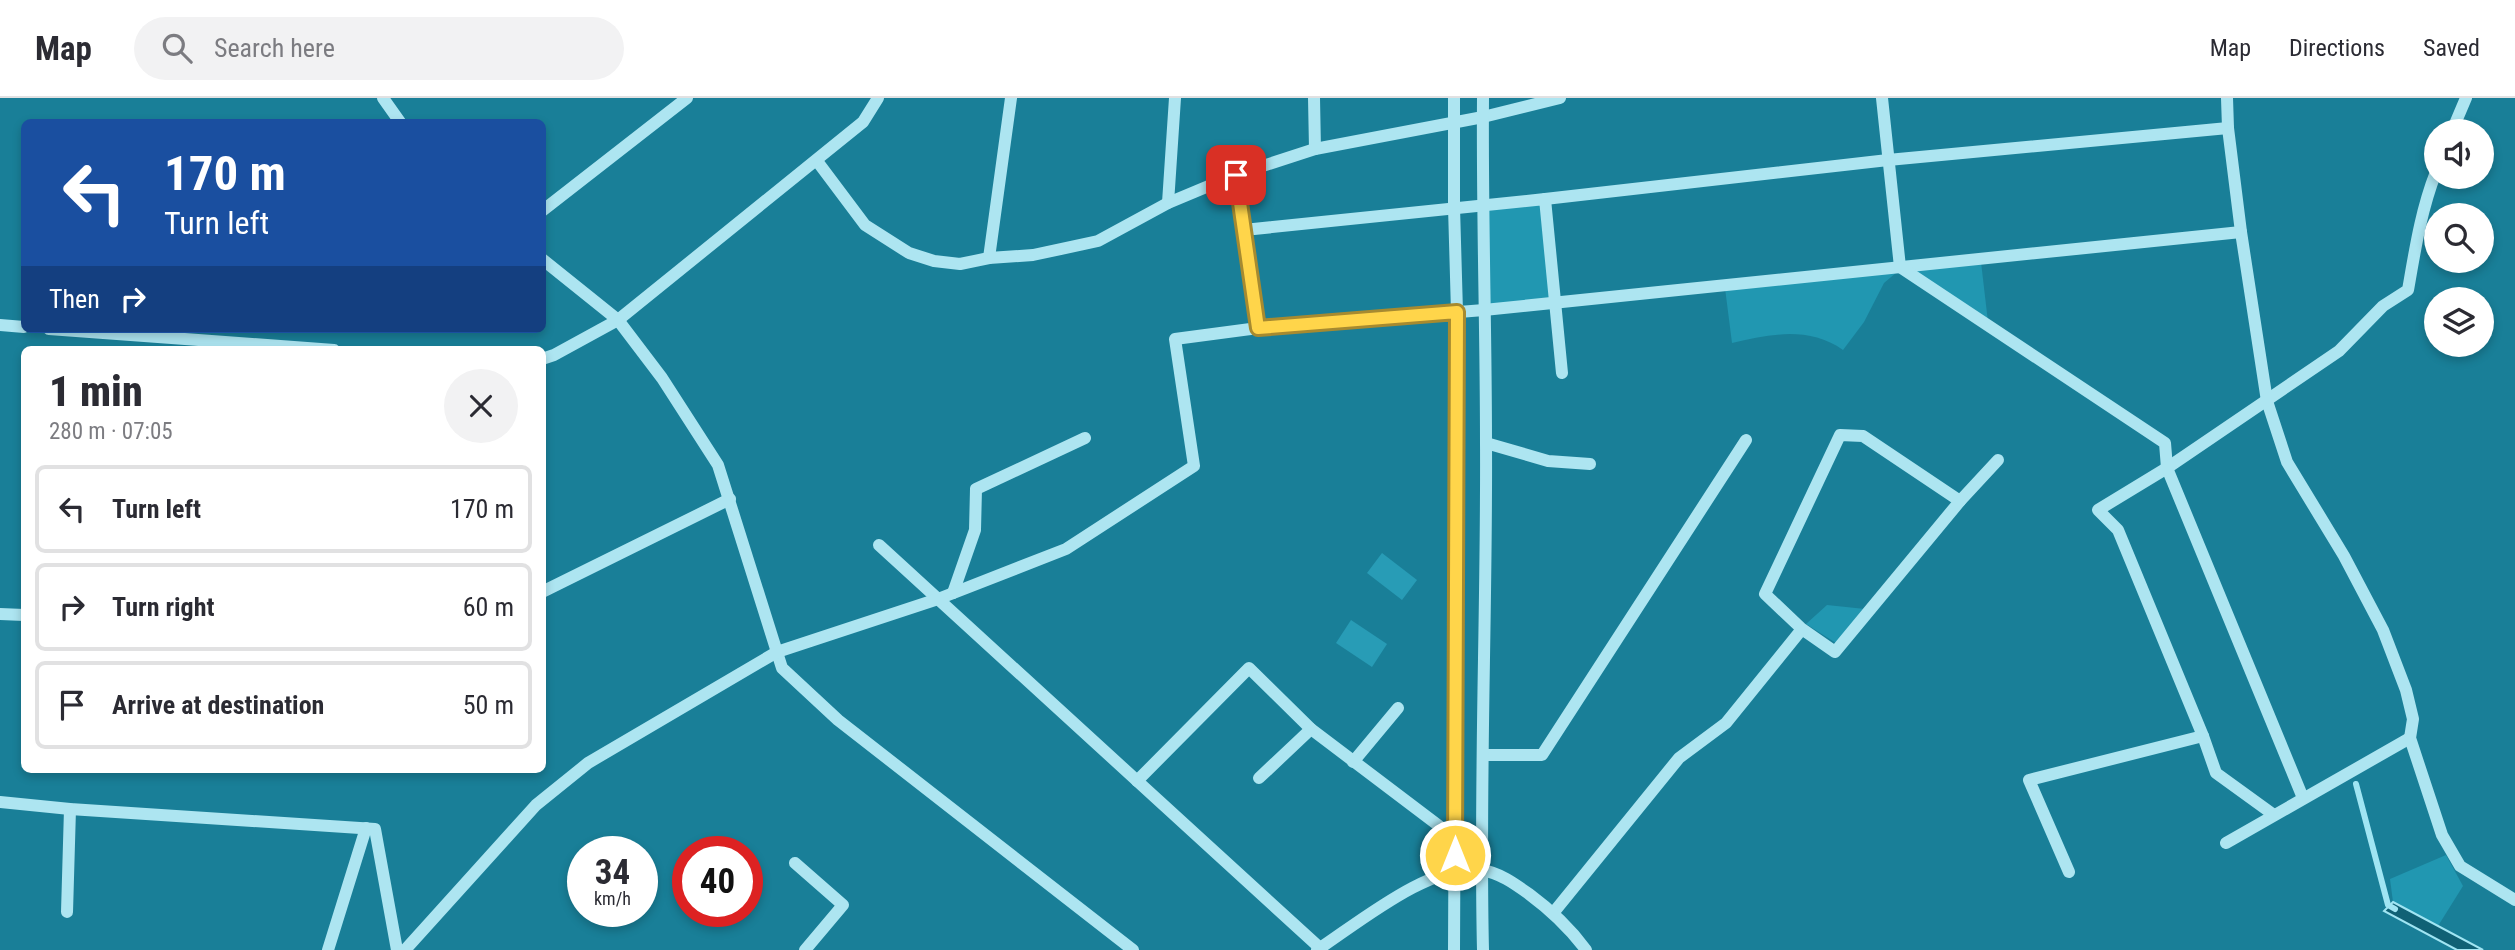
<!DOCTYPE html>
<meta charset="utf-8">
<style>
body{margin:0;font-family:"Roboto Condensed",sans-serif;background:#f2f2f3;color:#2b2b33;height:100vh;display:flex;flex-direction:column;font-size:26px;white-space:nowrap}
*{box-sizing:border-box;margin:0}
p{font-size:23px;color:#7c7c81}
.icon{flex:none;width:38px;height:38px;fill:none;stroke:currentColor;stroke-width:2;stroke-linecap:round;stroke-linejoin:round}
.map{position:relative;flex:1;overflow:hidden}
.drawer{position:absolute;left:21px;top:248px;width:525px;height:427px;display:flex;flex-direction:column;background:#fff;border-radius:10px;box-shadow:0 4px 10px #0003}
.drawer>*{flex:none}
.hud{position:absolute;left:21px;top:21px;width:525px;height:214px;border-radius:10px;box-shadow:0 4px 10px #0003;background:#1a4fa0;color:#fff;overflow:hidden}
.controls{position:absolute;left:2424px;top:21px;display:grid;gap:14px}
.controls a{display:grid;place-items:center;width:70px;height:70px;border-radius:50%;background:#fff;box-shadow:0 4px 10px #0003;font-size:35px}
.speed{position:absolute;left:567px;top:738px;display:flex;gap:14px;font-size:35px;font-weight:700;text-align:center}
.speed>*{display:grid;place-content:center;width:91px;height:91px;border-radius:50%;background:#fff;box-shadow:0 4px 10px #0003;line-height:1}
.speed small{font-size:18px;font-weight:400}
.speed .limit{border:10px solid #d22;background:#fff;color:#111}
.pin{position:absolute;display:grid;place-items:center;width:60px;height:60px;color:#fff;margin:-30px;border-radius:14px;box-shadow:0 4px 10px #0006}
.me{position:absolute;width:77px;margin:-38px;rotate:0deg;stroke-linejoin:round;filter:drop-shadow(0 0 5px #0008)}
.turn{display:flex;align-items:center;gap:24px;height:147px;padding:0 28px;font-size:32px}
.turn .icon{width:91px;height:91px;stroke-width:2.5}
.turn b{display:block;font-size:49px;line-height:60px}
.then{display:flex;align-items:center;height:66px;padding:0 28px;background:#0003;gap:14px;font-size:26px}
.round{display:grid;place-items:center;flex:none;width:74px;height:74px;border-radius:37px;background:#f2f2f3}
.headline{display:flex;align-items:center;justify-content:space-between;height:119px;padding:0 28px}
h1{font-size:42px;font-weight:800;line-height:52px}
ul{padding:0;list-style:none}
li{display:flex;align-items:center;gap:21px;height:88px;margin:0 14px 10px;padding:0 14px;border:4px solid #e1e1e2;border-radius:10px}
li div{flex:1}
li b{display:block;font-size:26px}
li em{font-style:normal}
header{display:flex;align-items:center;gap:42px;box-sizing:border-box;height:98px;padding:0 35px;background:#fff;border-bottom:2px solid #e1e1e2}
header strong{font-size:33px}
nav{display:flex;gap:38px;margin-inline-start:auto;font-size:24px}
.search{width:490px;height:63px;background:#f2f2f3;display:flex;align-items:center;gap:18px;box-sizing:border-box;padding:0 24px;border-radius:38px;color:#7c7c81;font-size:26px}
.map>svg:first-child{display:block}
.green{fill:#2197b1}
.water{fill:#106175;stroke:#a0e5f3;stroke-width:2}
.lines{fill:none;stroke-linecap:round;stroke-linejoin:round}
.stream{stroke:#a0e5f3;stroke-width:6}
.building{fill:#289cb6}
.minor{stroke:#ade5f1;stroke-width:12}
.route-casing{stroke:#a68a30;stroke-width:18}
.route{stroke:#ffd54a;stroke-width:12}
</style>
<header>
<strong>Map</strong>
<div class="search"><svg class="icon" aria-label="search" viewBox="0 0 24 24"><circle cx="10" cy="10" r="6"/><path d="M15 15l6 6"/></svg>Search here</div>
<nav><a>Map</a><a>Directions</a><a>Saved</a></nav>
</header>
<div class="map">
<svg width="2515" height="852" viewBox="0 0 2515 852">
<rect width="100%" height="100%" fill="#197f98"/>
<g class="green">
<path d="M1542,106L1550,200L1489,207L1486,111Z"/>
<path d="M1981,164L1988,224L1909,171Z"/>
<path d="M1897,174L1884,185L1864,224L1843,252C1809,228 1770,236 1732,245L1725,190Z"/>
<path d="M1827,507L1865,511L1836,545L1806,526Z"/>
<path d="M2446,757L2463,788L2438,828L2393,804L2390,781Z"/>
</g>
<path class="water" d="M2393,804L2483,852H2457L2384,813Z"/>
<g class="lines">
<path class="stream" d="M2356,686L2388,807L2395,811"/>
</g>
<g class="building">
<path d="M1382,455L1417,482L1402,502L1367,475Z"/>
<path d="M1351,522L1387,546L1372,569L1336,545Z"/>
</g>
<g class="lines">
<g class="minor">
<path d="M383,0L400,24"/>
<path d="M1314,0L1315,51"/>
<path d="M1882,0L1900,169"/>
<path d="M2227,0L2228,30L2241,134L2267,303L2287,364L2344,458L2383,532L2406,592L2413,621L2410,640L2442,737L2460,768L2515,802"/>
<path d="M2452,33L2466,0"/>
<path d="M817,63L865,127L909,155L934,163L960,166L989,160L1033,157L1098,143L1168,105L1235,77L1315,51L1483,19L1560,0"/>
<path d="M1235,77L1258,230L1484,212L2241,134"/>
<path d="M1545,101L1888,62L2228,30"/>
<path d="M1168,105L1175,0"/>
<path d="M542,113L687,0"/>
<path d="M1244,132L1545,101L1562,275"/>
<path d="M989,160L1011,0"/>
<path d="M542,161L618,222L662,280L718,367L782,570L838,622L1133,852"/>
<path d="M1900,169L2165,345L2167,370L2303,700"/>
<path d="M0,227L24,229"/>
<path d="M49,231L334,252"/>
<path d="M542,261L554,257L618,222L863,24L878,0"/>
<path d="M1486,345L1548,363L1590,366"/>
<path d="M1960,403L1998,362"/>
<path d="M879,447L1320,850"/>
<path d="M542,494L730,401"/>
<path d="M953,495L975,432L976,391L1085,340"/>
<path d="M0,516L24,517"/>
<path d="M2203,638L2216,675L2274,717"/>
<path d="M1483,657H1542L1746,342"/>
<path d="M1353,664L1398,610"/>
<path d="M1259,680L1311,631"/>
<path d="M1137,683L1249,570L1311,631L1455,740"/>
<path d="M0,704L70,711L375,731L397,852"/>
<path d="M2226,745L2410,640"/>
<path d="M795,765L843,807L805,852"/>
<path d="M2069,774L2029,682L2203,638L2118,432L2098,412L2167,370L2339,253L2383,208L2408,192C2415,152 2421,112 2436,74"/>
<path d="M67,814L70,711"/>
<path d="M1554,814L1679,660L1726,625L1802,531L1765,496L1840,337L1863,338L1960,403L1835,554L1802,531"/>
<path d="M328,852L366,730"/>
<path d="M405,852L536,707L588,665L777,554L938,501L1066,451L1194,368L1175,241L1258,230"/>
<path d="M1317,852C1357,826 1433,763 1482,772C1500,775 1515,786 1529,796C1552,813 1569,829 1586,852"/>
<path d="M1454,852L1457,214L1454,109V0"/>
<path d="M1483,852C1479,683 1487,513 1486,344C1486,229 1482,115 1483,0"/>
</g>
</g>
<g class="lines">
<defs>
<path id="route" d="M1236,77L1258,230L1457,214L1455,757"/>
</defs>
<use href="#route" class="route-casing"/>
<use href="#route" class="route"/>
</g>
</svg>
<div class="controls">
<a><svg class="icon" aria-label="sound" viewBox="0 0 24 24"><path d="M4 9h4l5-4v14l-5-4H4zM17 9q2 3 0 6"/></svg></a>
<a><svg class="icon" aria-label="search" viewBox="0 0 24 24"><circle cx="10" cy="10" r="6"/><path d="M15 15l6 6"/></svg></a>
<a><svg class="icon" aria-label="layers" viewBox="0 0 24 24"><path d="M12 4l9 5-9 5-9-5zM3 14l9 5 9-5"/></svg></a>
</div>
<div class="speed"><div>34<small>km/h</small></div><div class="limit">40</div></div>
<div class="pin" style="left:1236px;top:77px;background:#d93025"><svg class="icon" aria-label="arrive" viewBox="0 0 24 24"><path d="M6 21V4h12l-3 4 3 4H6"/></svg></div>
<svg class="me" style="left:1455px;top:757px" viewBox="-20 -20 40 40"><circle r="17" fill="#ffd54a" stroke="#fff" stroke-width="3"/><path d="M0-11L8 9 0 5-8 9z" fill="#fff"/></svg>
<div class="hud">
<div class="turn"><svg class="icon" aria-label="left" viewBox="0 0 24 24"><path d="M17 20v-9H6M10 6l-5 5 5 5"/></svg><div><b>170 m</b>Turn left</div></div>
<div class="then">Then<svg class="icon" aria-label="right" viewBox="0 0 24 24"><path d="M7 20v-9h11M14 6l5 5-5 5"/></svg></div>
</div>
<section class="drawer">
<div class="headline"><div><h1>1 min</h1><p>280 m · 07:05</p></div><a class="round"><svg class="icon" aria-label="close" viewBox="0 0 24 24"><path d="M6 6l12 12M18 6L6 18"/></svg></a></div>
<ul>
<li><svg class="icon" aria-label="left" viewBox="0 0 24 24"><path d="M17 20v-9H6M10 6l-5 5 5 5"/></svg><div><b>Turn left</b></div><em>170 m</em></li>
<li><svg class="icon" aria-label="right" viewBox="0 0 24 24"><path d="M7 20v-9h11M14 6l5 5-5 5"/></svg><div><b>Turn right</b></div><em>60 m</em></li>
<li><svg class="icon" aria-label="arrive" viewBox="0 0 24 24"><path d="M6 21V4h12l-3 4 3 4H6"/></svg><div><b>Arrive at destination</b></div><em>50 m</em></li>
</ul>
</section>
</div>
